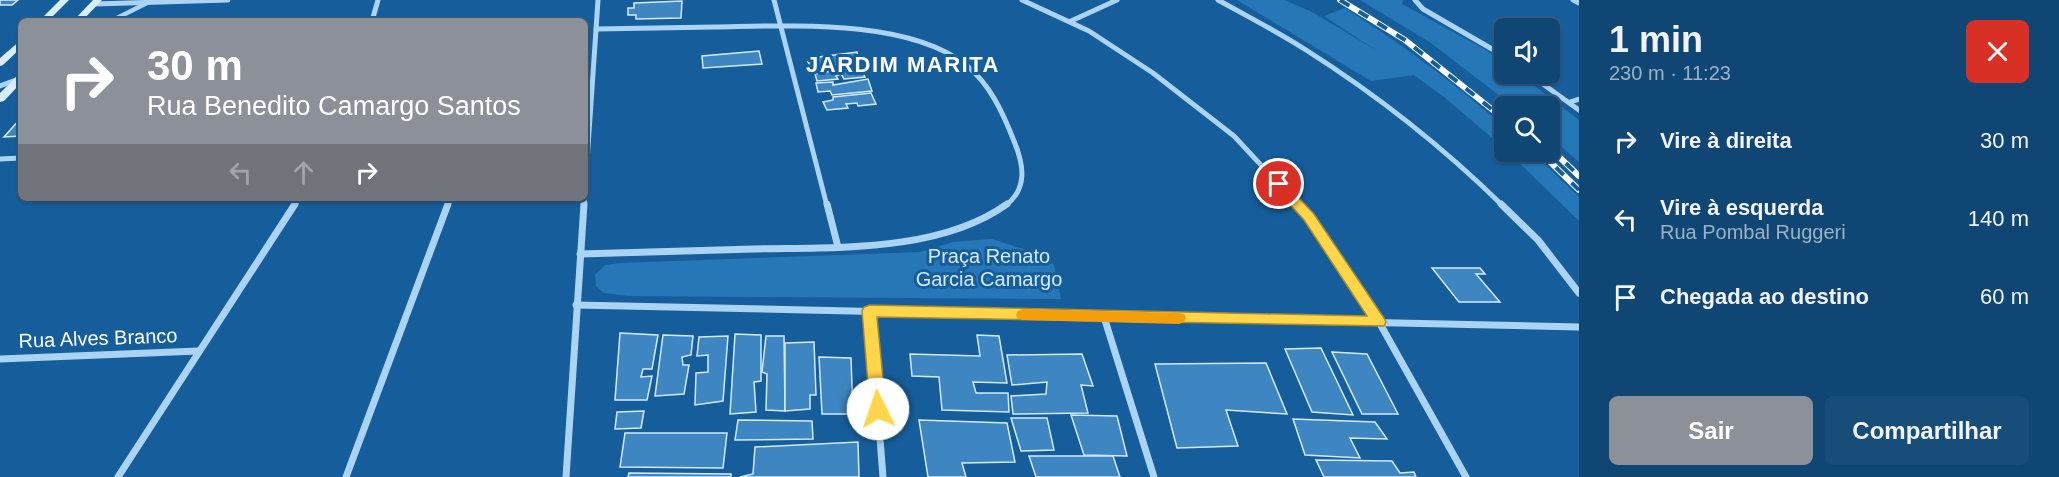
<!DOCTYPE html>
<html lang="pt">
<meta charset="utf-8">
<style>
body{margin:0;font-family:Helvetica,sans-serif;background:#194d79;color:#f1f3f6;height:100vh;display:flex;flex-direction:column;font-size:22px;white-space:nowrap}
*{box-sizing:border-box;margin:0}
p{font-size:20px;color:#9cb1c5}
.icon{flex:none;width:33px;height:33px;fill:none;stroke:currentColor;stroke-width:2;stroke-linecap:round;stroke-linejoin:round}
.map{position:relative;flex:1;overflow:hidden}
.details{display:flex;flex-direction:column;background:#104674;width:480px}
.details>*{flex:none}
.top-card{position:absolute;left:18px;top:18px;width:570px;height:183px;border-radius:9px;box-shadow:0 2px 4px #0004,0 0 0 2px #305e86;background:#8c9099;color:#fff;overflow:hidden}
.buttons{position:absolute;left:1494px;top:18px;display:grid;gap:12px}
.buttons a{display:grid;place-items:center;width:66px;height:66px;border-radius:9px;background:#104674;box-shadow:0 2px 4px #0004,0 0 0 2px #305e86;font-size:30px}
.pin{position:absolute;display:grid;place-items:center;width:51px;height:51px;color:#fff;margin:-26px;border:3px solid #fff;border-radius:50%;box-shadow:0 2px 6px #0007}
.me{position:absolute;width:66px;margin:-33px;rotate:356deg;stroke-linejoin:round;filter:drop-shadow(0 0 4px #0008)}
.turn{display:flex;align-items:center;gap:21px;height:126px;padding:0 30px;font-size:27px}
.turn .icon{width:78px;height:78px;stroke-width:2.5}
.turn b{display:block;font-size:42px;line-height:51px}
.lanes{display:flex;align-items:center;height:57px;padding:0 30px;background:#0003;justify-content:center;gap:30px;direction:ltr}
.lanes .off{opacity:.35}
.round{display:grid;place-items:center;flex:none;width:63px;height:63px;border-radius:9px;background:#194d79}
.overview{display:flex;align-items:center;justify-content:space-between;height:102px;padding:0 30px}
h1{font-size:36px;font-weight:700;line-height:45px}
.action{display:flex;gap:12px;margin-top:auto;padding:12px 30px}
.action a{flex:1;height:69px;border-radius:9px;background:#8c9099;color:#fff;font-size:24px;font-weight:700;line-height:69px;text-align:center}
.action a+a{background:#194d79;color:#f1f3f6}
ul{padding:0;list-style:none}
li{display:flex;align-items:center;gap:18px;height:78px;padding:0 30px}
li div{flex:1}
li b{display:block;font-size:22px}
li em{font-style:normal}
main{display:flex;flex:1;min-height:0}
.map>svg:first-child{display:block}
.green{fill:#2577b8}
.building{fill:#3e86c1;stroke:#d3eafd;stroke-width:1.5}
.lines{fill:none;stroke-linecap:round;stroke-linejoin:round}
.minor-far1{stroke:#abd3f3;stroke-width:5}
.minor{stroke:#abd3f3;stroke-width:7}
.tertiary{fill:#abd3f3;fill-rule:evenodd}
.secondary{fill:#daedfc;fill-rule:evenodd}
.rail-casing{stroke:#fff;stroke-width:6}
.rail{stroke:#165e9b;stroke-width:4;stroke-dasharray:11;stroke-linecap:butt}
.route{fill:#ffd54a;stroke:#a68a30;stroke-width:1.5}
.slow{fill:#f59e0b}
.labels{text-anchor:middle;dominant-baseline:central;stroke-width:6;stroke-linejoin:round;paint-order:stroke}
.park-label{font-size:20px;fill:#d3eafd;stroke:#165e9b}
.street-label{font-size:20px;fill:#fff;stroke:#165e9b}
.far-district-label{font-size:22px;font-weight:bold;letter-spacing:1.5px;fill:#fff;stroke:#165e9b}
</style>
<main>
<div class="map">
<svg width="1579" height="477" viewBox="0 0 1579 477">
<rect width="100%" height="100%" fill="#165e9b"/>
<g class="green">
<path d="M1237,0H1285L1312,12L1377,51L1324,16L1345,8C1401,44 1455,83 1504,127V148L1444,97L1414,75L1371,81Z"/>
<path d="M1360,0H1403L1402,4L1484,49L1504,63V74H1519L1579,120V162L1550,137V106H1513L1431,43Z"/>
<path d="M1508,152H1532L1579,197V221Z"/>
<path d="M992,239L1040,254L1054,265L1061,299L628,296L604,293L596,286L595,275L605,265L620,263L920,252L953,242Z"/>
</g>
<g class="building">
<path d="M0,0H18L12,5H0Z"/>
<path d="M682,1L681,18L636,19V15H628V8H634V3Z"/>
<path d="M1518,17L1537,27L1525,28L1508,21Z"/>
<path d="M759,51L762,64L703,68L702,56Z"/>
<path d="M857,52L860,64L839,66L830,63L832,67L812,69L808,62L819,61V57Z"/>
<path d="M860,66L865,77L844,79L841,74L836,76L838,79L817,81L815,74Z"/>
<path d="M868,79L872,91L832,95L830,91L818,92L816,83L833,82V85Z"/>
<path d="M871,93L876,104L858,106L857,103L846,104L848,108L827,110L823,102L833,100V97Z"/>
<path d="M21,118V136L4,137Z"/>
<path d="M1432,268H1480L1485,274H1476L1500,302H1459Z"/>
<path d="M620,333L658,335L652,369H643L641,377L652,376L647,400H615Z"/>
<path d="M735,334L761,335V381L754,382L756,412L730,414Z"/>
<path d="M663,335L693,336L691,355L682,357L683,365H689L684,394L655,396Z"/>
<path d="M977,335L999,336L1007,383L973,382L976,393H1008L1009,412L942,410L939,377L912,376L910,354L980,356Z"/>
<path d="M728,336L723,401L695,405L696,373L708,372V355L697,356L699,337Z"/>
<path d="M766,336H784L785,411L766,410L767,374L762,372Z"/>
<path d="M814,342L816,395H810V409L785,411V343Z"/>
<path d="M1321,348L1353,415L1312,412L1285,349Z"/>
<path d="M1332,352L1367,354L1398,414H1362Z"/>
<path d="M1082,354L1093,386L1081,385L1088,413L1013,414L1011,396L1046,394L1047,382L1012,385L1007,355Z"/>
<path d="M819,357L851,358L853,414H822Z"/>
<path d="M1266,363L1287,414L1226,410L1238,446L1177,448L1155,364Z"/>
<path d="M644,411L641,428L615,429L617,412Z"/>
<path d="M1071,415L1117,416L1127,456L1084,455Z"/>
<path d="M1011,418H1047L1054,450L1021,451Z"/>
<path d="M1293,419L1375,422L1387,439L1350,438L1360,458L1305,455Z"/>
<path d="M738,420L812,421L813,439L735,440Z"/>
<path d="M919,420L1007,423L1015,462L962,463L966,477H928Z"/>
<path d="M625,433H727L723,468L620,467Z"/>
<path d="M858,442L859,477H740L753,474L755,447Z"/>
<path d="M1029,456H1113L1120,477H1036Z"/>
<path d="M1316,460L1392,461L1400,473L1414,472L1416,477H1324Z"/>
<path d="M629,473L731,474V477H628Z"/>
</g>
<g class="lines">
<g class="minor-far1">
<path d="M774,0L827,206"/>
<path d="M1022,0L1089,31L1153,73L1234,136L1299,206"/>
<path d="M1218,0C1247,16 1278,32 1306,50C1377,95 1443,147 1503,206"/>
<path d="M1415,0L1423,9L1504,56"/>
<path d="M1573,0L1579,3"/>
<path d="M94,4L228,0"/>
<path d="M372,21L378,0"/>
<path d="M1071,21L1117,0"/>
<path d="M596,29C635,28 675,28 714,27C786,26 907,18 966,65C990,84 1003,113 1014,141C1024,165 1028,189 1005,206"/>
<path d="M1529,74L1579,110"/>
<path d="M0,86L16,80"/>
<path d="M1570,102L1579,99"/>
<path d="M0,159L21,158"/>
<path d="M294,206L299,198"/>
<path d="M447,206L450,198"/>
<path d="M584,206L598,0"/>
</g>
<g class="minor">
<path d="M827,204L838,247"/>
<path d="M1297,204L1309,217L1379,322L1466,477"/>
<path d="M1501,204L1538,240L1579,293"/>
<path d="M580,254C638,252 696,251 754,249C833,247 939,253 1007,204"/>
<path d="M576,305L1579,327"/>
<path d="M870,311L883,477"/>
<path d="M1104,317L1154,477"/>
<path d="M0,359L198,351"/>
<path d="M118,477L295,204"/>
<path d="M346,477L448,204"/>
<path d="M566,477L584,204"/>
</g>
<path class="tertiary" d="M148,0H158L116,21H106Z"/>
<g class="secondary">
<path d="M60,0H69L48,21H39Z"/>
<path d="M93,0H102L82,21H73Z"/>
<path d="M21,40V48L3,65L0,66V58Z"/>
<path d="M21,74V83L4,101L0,102V93L18,75Z"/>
</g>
<defs>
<g id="rail">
<path d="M1340,0L1405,40L1504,119"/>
<path d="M1550,148L1579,176"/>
<path d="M1540,152L1579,190"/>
</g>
</defs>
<use href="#rail" class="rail-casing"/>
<use href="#rail" class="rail"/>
</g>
<path class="route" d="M1279,180L1283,181L1314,214L1384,318L1386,322L1384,326L877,317L886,409L884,414L878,416L872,414L870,409L862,311L864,307L870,305L1367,316L1304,220L1274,187L1273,184Z"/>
<path class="slow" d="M1023,309L1179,313L1184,314L1186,318L1184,322L1179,324L1023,320L1018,319L1016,315L1018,311Z"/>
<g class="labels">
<g class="park-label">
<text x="989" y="256">Praça Renato<tspan x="989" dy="23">Garcia Camargo</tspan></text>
</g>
<g class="street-label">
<text transform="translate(98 338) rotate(-2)">Rua Alves Branco</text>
</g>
<g class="far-district-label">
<text x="903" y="64">JARDIM MARITA</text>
</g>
</g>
</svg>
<div class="buttons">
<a><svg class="icon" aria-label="sound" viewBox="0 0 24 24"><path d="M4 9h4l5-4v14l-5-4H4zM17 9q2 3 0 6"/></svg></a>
<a><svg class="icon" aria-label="search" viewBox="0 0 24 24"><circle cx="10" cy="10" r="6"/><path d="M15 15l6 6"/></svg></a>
</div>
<div class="pin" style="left:1279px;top:184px;background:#d93025"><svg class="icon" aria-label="arrive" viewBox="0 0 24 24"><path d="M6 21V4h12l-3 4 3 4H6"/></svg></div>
<svg class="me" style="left:878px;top:409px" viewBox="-20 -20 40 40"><circle r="19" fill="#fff"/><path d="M0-13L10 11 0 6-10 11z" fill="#ffd54a"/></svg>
<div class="top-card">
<div class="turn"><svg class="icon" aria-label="right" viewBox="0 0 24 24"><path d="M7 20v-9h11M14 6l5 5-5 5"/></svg><div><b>30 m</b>Rua Benedito Camargo Santos</div></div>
<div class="lanes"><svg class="icon off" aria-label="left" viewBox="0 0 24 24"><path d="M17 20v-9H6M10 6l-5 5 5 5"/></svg><svg class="icon off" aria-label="ahead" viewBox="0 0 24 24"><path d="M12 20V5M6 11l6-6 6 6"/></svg><svg class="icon" aria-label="right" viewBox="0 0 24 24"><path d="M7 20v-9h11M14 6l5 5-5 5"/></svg></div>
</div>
</div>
<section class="details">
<div class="overview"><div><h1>1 min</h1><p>230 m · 11:23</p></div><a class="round" style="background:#d93025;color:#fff"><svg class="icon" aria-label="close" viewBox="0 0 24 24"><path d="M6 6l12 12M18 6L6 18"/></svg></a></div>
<ul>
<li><svg class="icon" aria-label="right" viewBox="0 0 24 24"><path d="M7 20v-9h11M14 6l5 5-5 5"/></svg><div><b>Vire à direita</b></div><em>30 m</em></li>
<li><svg class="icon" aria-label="left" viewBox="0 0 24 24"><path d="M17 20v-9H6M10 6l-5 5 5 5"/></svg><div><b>Vire à esquerda</b><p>Rua Pombal Ruggeri</p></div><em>140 m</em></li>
<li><svg class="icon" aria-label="arrive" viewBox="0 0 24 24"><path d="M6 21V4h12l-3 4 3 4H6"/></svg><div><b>Chegada ao destino</b></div><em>60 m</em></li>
</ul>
<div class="action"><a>Sair</a><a>Compartilhar</a></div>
</section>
</main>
